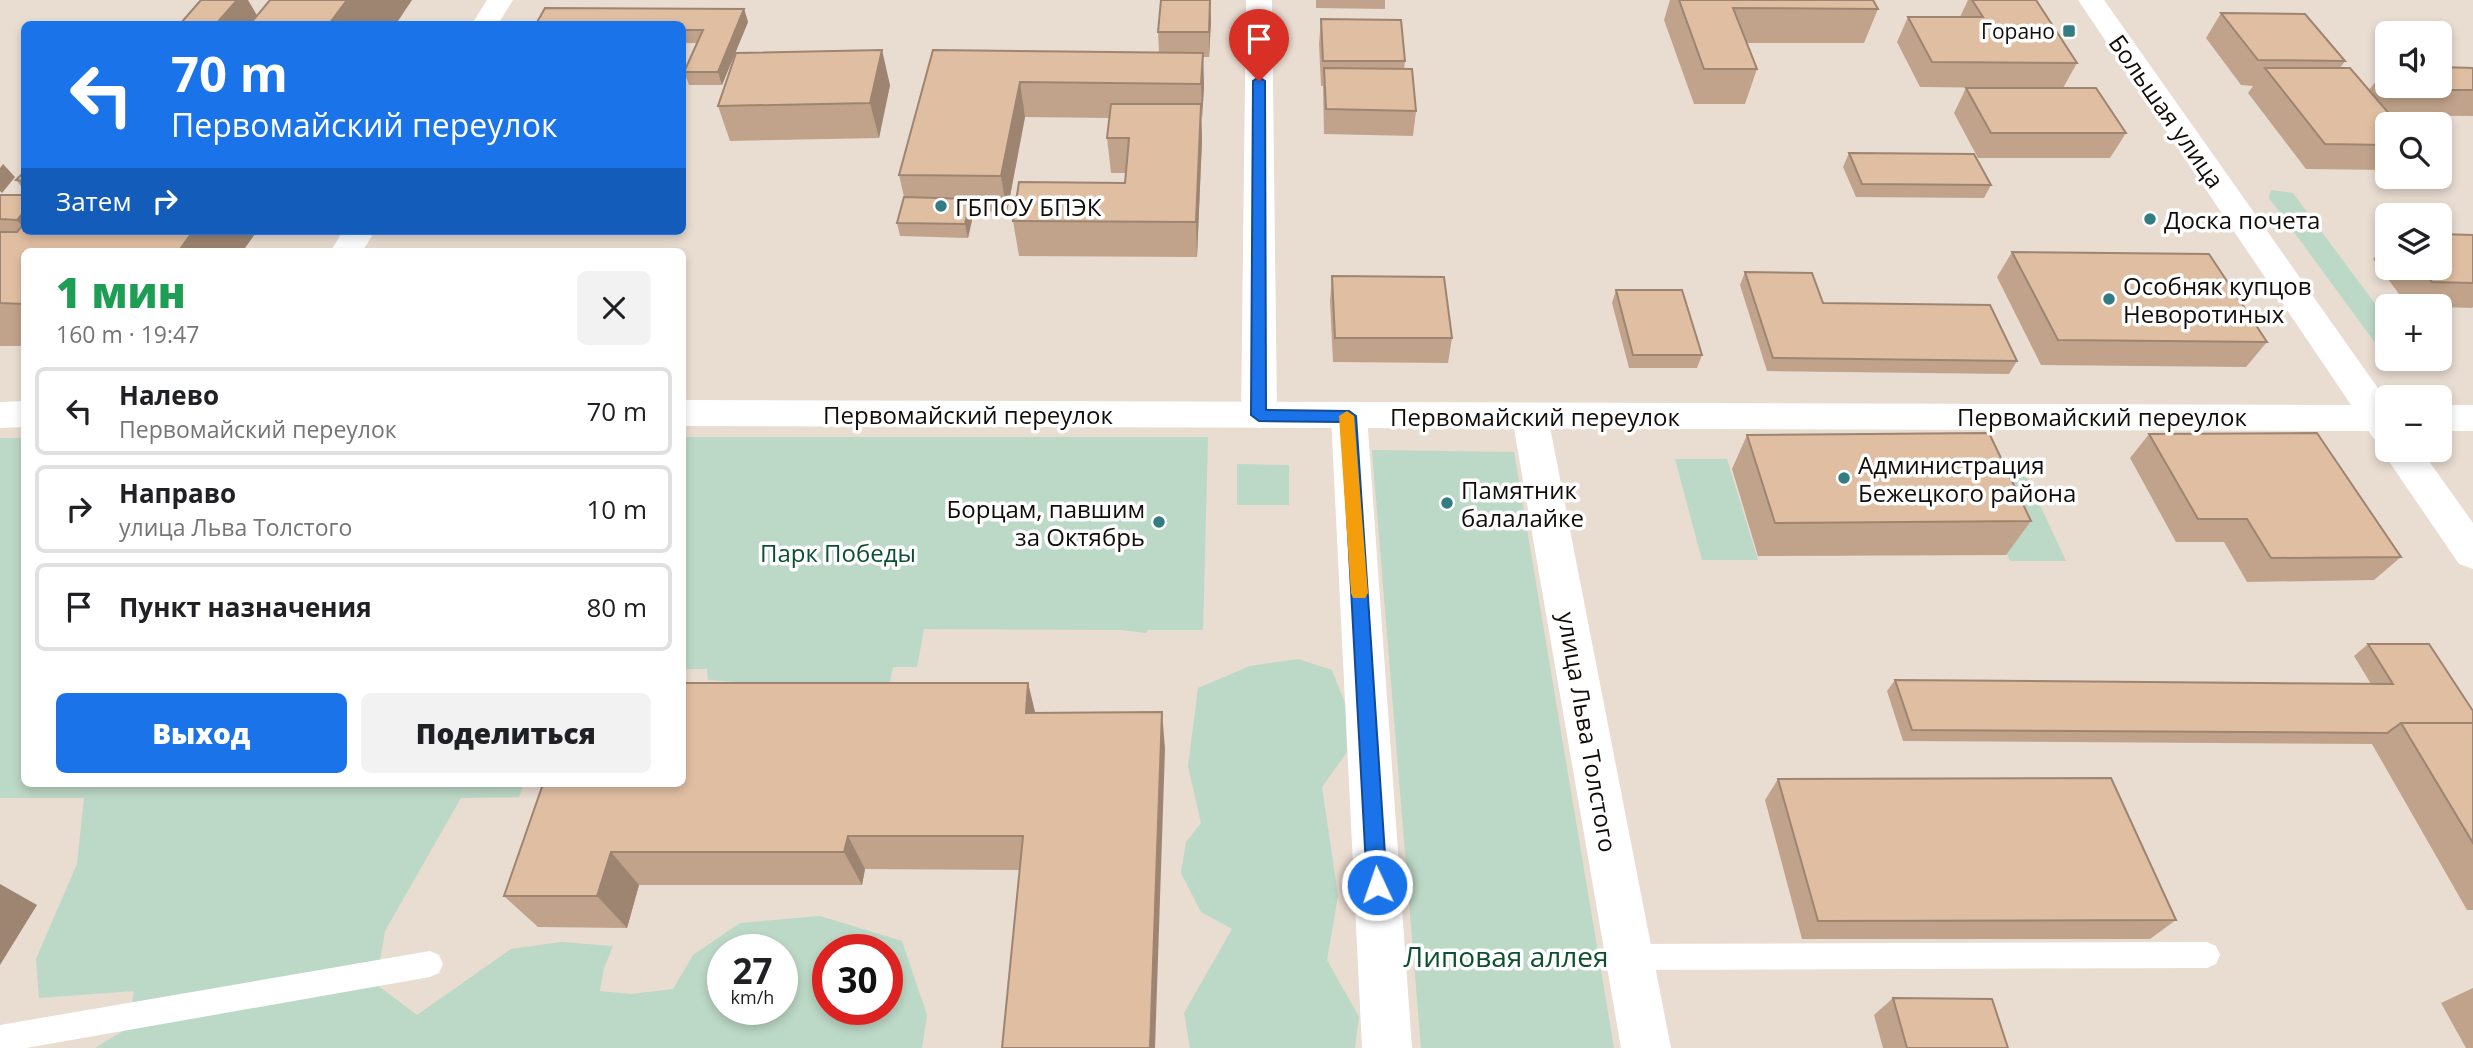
<!DOCTYPE html>
<html lang="ru">
<meta charset="utf-8">
<style>
body{margin:0;font-family:"Open Sans",sans-serif;background:#f2f2f2;color:#202124;height:100vh;display:flex;flex-direction:column;font-size:26px;white-space:nowrap}
*{box-sizing:border-box;margin:0}
p{font-size:23px;color:#757577}
.icon{flex:none;width:38px;height:38px;fill:none;stroke:currentColor;stroke-width:2;stroke-linecap:round;stroke-linejoin:round}
.map{position:relative;flex:1;overflow:hidden}
.panel{position:absolute;left:21px;top:248px;width:665px;height:539px;display:flex;flex-direction:column;background:#fff;border-radius:10px;box-shadow:0 4px 10px #0003}
.panel>*{flex:none}
.hud{position:absolute;left:21px;top:21px;width:665px;height:214px;border-radius:10px;box-shadow:0 4px 10px #0003;background:#1a73e8;color:#fff;overflow:hidden}
.tools{position:absolute;left:2375px;top:21px;display:grid;gap:14px}
.tools a{display:grid;place-items:center;width:77px;height:77px;border-radius:10px;background:#fff;box-shadow:0 4px 10px #0003;font-size:35px}
.speed{position:absolute;left:707px;top:934px;display:flex;gap:14px;font-size:35px;font-weight:700;text-align:center}
.speed>*{display:grid;place-content:center;width:91px;height:91px;border-radius:50%;background:#fff;box-shadow:0 4px 10px #0003;line-height:1}
.speed small{font-size:18px;font-weight:400}
.speed .limit{border:10px solid #d22;background:#fff;color:#111}
.pin{position:absolute;display:grid;place-items:center;width:60px;height:60px;color:#fff;margin:-72px -30px;border-radius:50% 50% 50% 0;rotate:-45deg;box-shadow:0 0 7px #0007}
.pin .icon{rotate:45deg}
.me{position:absolute;width:77px;margin:-38px;rotate:357deg;stroke-linejoin:round;filter:drop-shadow(0 0 5px #0008)}
.turn{display:flex;align-items:center;gap:24px;height:147px;padding:0 35px;font-size:32px}
.turn .icon{width:91px;height:91px;stroke-width:2.5}
.turn b{display:block;font-size:49px;line-height:60px}
.then{display:flex;align-items:center;height:66px;padding:0 35px;background:#0003;gap:14px;font-size:26px}
.round{display:grid;place-items:center;flex:none;width:74px;height:74px;border-radius:10px;background:#f2f2f2}
.summary{display:flex;align-items:center;justify-content:space-between;height:119px;padding:0 35px}
h1{font-size:42px;font-weight:800;line-height:52px;color:#1e9e55}
.cta{display:flex;gap:14px;margin-top:auto;padding:14px 35px}
.cta a{flex:1;height:80px;border-radius:10px;background:#1a73e8;color:#fff;font-size:28px;font-weight:800;line-height:80px;text-align:center}
.cta a+a{background:#f2f2f2;color:#202124}
ul{padding:0;list-style:none}
li{display:flex;align-items:center;gap:21px;height:88px;margin:0 14px 10px;padding:0 21px;border:4px solid #e0e0e0;border-radius:10px}
li div{flex:1}
li b{display:block;font-size:26px}
li em{font-style:normal}
.map>svg:first-child{display:block}
.green{fill:#bcd8c6;fill-rule:evenodd}
.lines{fill:none;stroke-linecap:round;stroke-linejoin:round}
.service{fill:#fff;fill-rule:evenodd}
.minor{fill:#fff;fill-rule:evenodd}
.tertiary{fill:#fff;fill-rule:evenodd}
.primary{fill:#fff;fill-rule:evenodd}
.wall{fill:#c1a38b}
.shaded-wall{fill:#9d8571}
.building{fill:#e0bea2;stroke:#9d8571;stroke-width:2}
.route{fill:#1a73e8;stroke:#114b97;stroke-width:2}
.slow{fill:#f59e0b}
.poi-dot{fill:#337c81;stroke:#fff;stroke-width:2.5}
.labels{text-anchor:middle;dominant-baseline:central;stroke-width:7;stroke-linejoin:round;paint-order:stroke}
.far-poi-label{font-size:21px;fill:#120d0a;stroke:#fff;text-anchor:end}
.street-label{font-size:24px;fill:#120d0a;stroke:#fff}
.poi-label{font-size:24px;fill:#120d0a;stroke:#fff;text-anchor:start}
.park-label{font-size:24px;fill:#0d502f;stroke:#fff}
.near-park-label{font-size:28px;fill:#0d502f;stroke:#fff}
</style>
<div class="map">
<svg width="2473" height="1048" viewBox="0 0 2473 1048">
<rect width="100%" height="100%" fill="#e9dcd1"/>
<g class="green">
<path d="M2271,190L2293,193L2387,320V359L2269,198Z"/>
<path d="M682,437H1208L1203,630H1148L1146,633L1122,630L924,629L917,667H893L890,682L839,690L708,680L707,669H683Z"/>
<path d="M0,438H24V784H524L519,797L461,798L385,931L376,984L417,1015L511,949L561,942L613,946L604,968L600,991L631,994L673,989L693,955L740,923L820,916L902,941L927,1015L922,1048H95L128,1028L134,991L39,998L36,959L77,864L84,798H0ZM723,950H782V1010H723ZM828,950H887V1010H828Z"/>
<path d="M1372,450L1514,452L1614,1048H1421Z"/>
<path d="M1675,459H1727L1758,560H1702Z"/>
<path d="M1966,460H2019L2066,561H2010Z"/>
<path d="M1237,464L1289,465V505H1237Z"/>
<path d="M1298,659L1332,670L1346,706L1347,752L1322,787L1338,896L1327,960L1359,1017L1355,1048H1190L1184,1013L1232,929L1201,912L1181,873L1186,842L1201,823L1188,766L1198,688L1250,666Z"/>
</g>
<g class="lines">
<g class="service">
<path d="M2207,942L2216,946L2220,955L2216,964L2207,968L1629,970L1620,966L1616,957L1620,948L1629,944Z"/>
<path d="M430,951L439,955L443,964L439,973L430,977L26,1048H0V1025Z"/>
</g>
<g class="minor">
<path d="M487,0H513L498,24H472Z"/>
<path d="M1246,0H1272L1277,415L1272,424L1259,428L1246,424L1241,415Z"/>
<path d="M343,231H375L362,252H330Z"/>
<path d="M1349,403L1362,407L1367,416L1412,1048H1362L1331,416L1336,407Z"/>
<path d="M1530,404L1543,408L1548,417L1671,1048H1621L1512,417L1517,408Z"/>
<rect x="2440" y="405" width="33" height="26"/>
</g>
<g class="tertiary">
<path d="M682,400L2379,405L2387,407V429L2379,431L682,426Z"/>
<path d="M24,401V427L0,428V402Z"/>
</g>
<path class="primary" d="M2078,0H2104L2387,401V450H2421L2473,523V569L2459,564L2388,460L2383,450L2387,442L2374,439Z"/>
</g>
<g class="wall">
<path d="M1316,0H1385V9L1316,8Z"/>
<path d="M1670,0H1873L1878,9L1864,43H1747L1757,69L1745,104H1694L1664,20Z"/>
<path d="M1968,0H2036L2077,63L2063,88L2126,133L2110,158H1978L1954,113L1966,88H2014L1920,87L1897,42L1908,17H1960Z"/>
<path d="M744,9L748,22L722,85H689L684,72L697,43H682V24Z"/>
<path d="M2221,13L2345,61L2340,68L2369,90L2387,67V86H2440L2473,68V116L2390,115L2387,124V170L2306,169L2248,93L2253,86L2241,85L2206,38Z"/>
<path d="M1321,19L1405,61L1404,69L1416,111L1413,136L1324,134L1323,86H1321L1319,44Z"/>
<path d="M1211,21L1209,57H1203L1204,88L1201,119L1202,140L1197,257L1019,256L1013,221L1125,183V173H1111L1107,138L1109,118L1025,117L1007,212L973,211L968,238L900,236L897,223L904,197L899,175L933,50L1159,53L1158,32Z"/>
<path d="M890,85L879,138L730,141L718,106Z"/>
<path d="M1849,153L1991,185L1984,198L1856,197L1843,167Z"/>
<path d="M24,172V190L16,180Z"/>
<path d="M0,195H24V231H257L242,252H24V346H0Z"/>
<path d="M2473,235V307L2472,308L2408,306L2373,259L2387,243V268H2440Z"/>
<path d="M2012,252L2267,342L2246,367L2041,365L1997,277Z"/>
<path d="M1745,272L1823,303L2017,361L2009,374L1767,371L1740,285Z"/>
<path d="M1332,276L1452,338L1448,363L1333,362L1330,301Z"/>
<path d="M1616,290L1702,355L1697,368H1629L1612,303Z"/>
<path d="M2149,434L2401,557L2374,580L2247,582L2224,542H2176L2130,458Z"/>
<path d="M1747,435L2031,521L2006,555L1758,556L1732,469Z"/>
<path d="M2368,644L2473,711V910H2467L2372,744L1903,741L1887,691L1895,680L2371,684L2354,656Z"/>
<path d="M1028,683L1035,713L1165,749L1020,870L865,869L862,885H639L627,928L538,927L504,896Z"/>
<path d="M1778,779L2176,920L2150,939H1802L1765,800Z"/>
<path d="M2473,988V1048H2466L2441,1003Z"/>
<path d="M1893,998L2008,1048H1883L1874,1015Z"/>
</g>
<g class="shaded-wall">
<path d="M237,0H248L258,17L253,24H216Z"/>
<path d="M347,0H412L396,24H329Z"/>
<path d="M1211,0V21L1209,57V32Z"/>
<path d="M744,9L748,22L722,85L718,72Z"/>
<path d="M882,50L890,85L879,138L870,103Z"/>
<path d="M1203,53L1204,88L1202,119L1201,84Z"/>
<path d="M1020,82L1025,117L1007,212L1001,176Z"/>
<path d="M1201,104L1202,140L1197,257L1196,222Z"/>
<path d="M3,164L15,177L2,193L0,191V168Z"/>
<path d="M971,199L974,212L968,238L965,224Z"/>
<path d="M24,212V228L17,220Z"/>
<path d="M193,231H257L242,252H178Z"/>
<path d="M1028,683L1037,720L1026,713Z"/>
<path d="M1162,712L1165,749L1155,1048H1150Z"/>
<path d="M848,836L865,869L862,885L844,852Z"/>
<path d="M611,852L639,885L627,928L597,896Z"/>
<path d="M0,884L37,905L0,965Z"/>
</g>
<g class="building">
<path d="M201,0H237L216,24H180Z"/>
<path d="M270,0H347L329,24H250Z"/>
<path d="M1161,0H1210L1209,32H1158Z"/>
<path d="M1679,0H1873L1878,9L1733,8L1757,69H1704Z"/>
<path d="M1972,0H2036L2077,63L1932,62L1908,17H1983Z"/>
<path d="M545,8L744,9L718,72H684L703,30H682V24H536Z"/>
<path d="M2221,13L2305,14L2345,61L2258,60Z"/>
<path d="M1321,19L1401,20L1405,61H1323Z"/>
<path d="M882,50L870,103L718,106L736,53Z"/>
<path d="M933,50L1203,53L1201,84L1020,82L1001,176L899,175Z"/>
<path d="M2440,67L2473,68V90H2407L2403,86H2440Z"/>
<path d="M1324,68L1412,69L1416,111L1326,109Z"/>
<path d="M2265,68H2350L2398,124H2387V145L2325,144Z"/>
<path d="M1966,88H2096L2126,133H1991Z"/>
<path d="M1111,104H1201L1196,222L1013,221L1019,182L1125,183L1129,138H1107Z"/>
<path d="M1849,153L1974,154L1991,185L1862,184Z"/>
<path d="M24,172V181L16,180Z"/>
<path d="M0,195H24V212L17,220L0,219Z"/>
<path d="M904,197L971,199L965,224L897,223Z"/>
<path d="M24,223V231H193L178,252H24V304L0,303V232H17Z"/>
<path d="M2440,234L2473,235V283L2432,282L2421,268H2440Z"/>
<path d="M2012,252L2209,254L2267,342L2058,340Z"/>
<path d="M1745,272L1812,273L1823,303L1990,305L2017,361L1773,358Z"/>
<path d="M1332,276L1444,277L1452,338H1335Z"/>
<path d="M1616,290H1682L1702,355H1633Z"/>
<path d="M1989,433L2031,521L1775,523L1747,435Z"/>
<path d="M2317,433L2401,557L2271,558L2247,519H2198L2149,434Z"/>
<path d="M2368,644H2429L2473,711V723H2401L2387,733L1912,730L1895,680L2393,684Z"/>
<path d="M682,683H1028L1026,713L1162,712L1150,1048H1002L1023,836H848L844,852H611L597,896H504L543,784H682Z"/>
<path d="M2401,723H2473V843Z"/>
<path d="M2111,778L2176,920L1818,921L1778,779Z"/>
<path d="M1893,998L1992,999L2008,1048H1907Z"/>
</g>
<path class="route" d="M1259,77L1265,81L1266,410L1349,411L1356,416L1387,885L1384,892L1377,894L1370,892L1367,885L1342,422L1259,421L1251,415L1253,81Z"/>
<path class="slow" d="M1347,411L1354,416L1368,593L1365,598H1353L1351,593L1339,416Z"/>
<g class="poi-dot">
<rect x="2062" y="24" width="14" height="14" rx="3.5"/>
<circle cx="941" cy="206" r="7"/>
<circle cx="2150" cy="219" r="7"/>
<circle cx="2109" cy="299" r="7"/>
<circle cx="1844" cy="478" r="7"/>
<circle cx="1447" cy="503" r="7"/>
<circle cx="1159" cy="522" r="7"/>
</g>
<g class="labels">
<g class="far-poi-label">
<text x="2055" y="31">Горано</text>
</g>
<g class="street-label">
<text transform="translate(2167 111) rotate(55)">Большая улица</text>
<text x="968" y="414">Первомайский переулок</text>
<text x="1535" y="416">Первомайский переулок</text>
<text x="2102" y="416">Первомайский переулок</text>
<text transform="translate(1588 732) rotate(80)">улица Льва Толстого</text>
</g>
<g class="poi-label">
<text x="955" y="206">ГБПОУ БПЭК</text>
<text x="2164" y="219">Доска почета</text>
<text x="2123" y="285">Особняк купцов<tspan x="2123" dy="28">Неворотиных</tspan></text>
<text x="1858" y="464">Администрация<tspan x="1858" dy="28">Бежецкого района</tspan></text>
<text x="1461" y="489">Памятник<tspan x="1461" dy="28">балалайке</tspan></text>
<text x="1145" y="508" text-anchor="end">Борцам, павшим<tspan x="1145" dy="28">за Октябрь</tspan></text>
</g>
<g class="park-label">
<text x="838" y="552">Парк Победы</text>
</g>
<g class="near-park-label">
<text x="1506" y="956">Липовая аллея</text>
</g>
</g>
</svg>
<div class="tools">
<a><svg class="icon" aria-label="sound" viewBox="0 0 24 24"><path d="M4 9h4l5-4v14l-5-4H4zM17 9q2 3 0 6"/></svg></a>
<a><svg class="icon" aria-label="search" viewBox="0 0 24 24"><circle cx="10" cy="10" r="6"/><path d="M15 15l6 6"/></svg></a>
<a><svg class="icon" aria-label="layers" viewBox="0 0 24 24"><path d="M12 4l9 5-9 5-9-5zM3 14l9 5 9-5"/></svg></a>
<a>+</a>
<a>−</a>
</div>
<div class="speed"><div>27<small>km/h</small></div><div class="limit">30</div></div>
<div class="pin" style="left:1259px;top:81px;background:#d93025"><svg class="icon" aria-label="arrive" viewBox="0 0 24 24"><path d="M6 21V4h12l-3 4 3 4H6"/></svg></div>
<svg class="me" style="left:1377px;top:885px" viewBox="-20 -20 40 40"><circle r="17" fill="#1a73e8" stroke="#fff" stroke-width="3"/><path d="M0-11L8 9 0 5-8 9z" fill="#fff"/></svg>
<div class="hud">
<div class="turn"><svg class="icon" aria-label="left" viewBox="0 0 24 24"><path d="M17 20v-9H6M10 6l-5 5 5 5"/></svg><div><b>70 m</b>Первомайский переулок</div></div>
<div class="then">Затем<svg class="icon" aria-label="right" viewBox="0 0 24 24"><path d="M7 20v-9h11M14 6l5 5-5 5"/></svg></div>
</div>
<section class="panel">
<div class="summary"><div><h1>1 мин</h1><p>160 m · 19:47</p></div><a class="round"><svg class="icon" aria-label="close" viewBox="0 0 24 24"><path d="M6 6l12 12M18 6L6 18"/></svg></a></div>
<ul>
<li><svg class="icon" aria-label="left" viewBox="0 0 24 24"><path d="M17 20v-9H6M10 6l-5 5 5 5"/></svg><div><b>Налево</b><p>Первомайский переулок</p></div><em>70 m</em></li>
<li><svg class="icon" aria-label="right" viewBox="0 0 24 24"><path d="M7 20v-9h11M14 6l5 5-5 5"/></svg><div><b>Направо</b><p>улица Льва Толстого</p></div><em>10 m</em></li>
<li><svg class="icon" aria-label="arrive" viewBox="0 0 24 24"><path d="M6 21V4h12l-3 4 3 4H6"/></svg><div><b>Пункт назначения</b></div><em>80 m</em></li>
</ul>
<div class="cta"><a>Выход</a><a>Поделиться</a></div>
</section>
</div>
